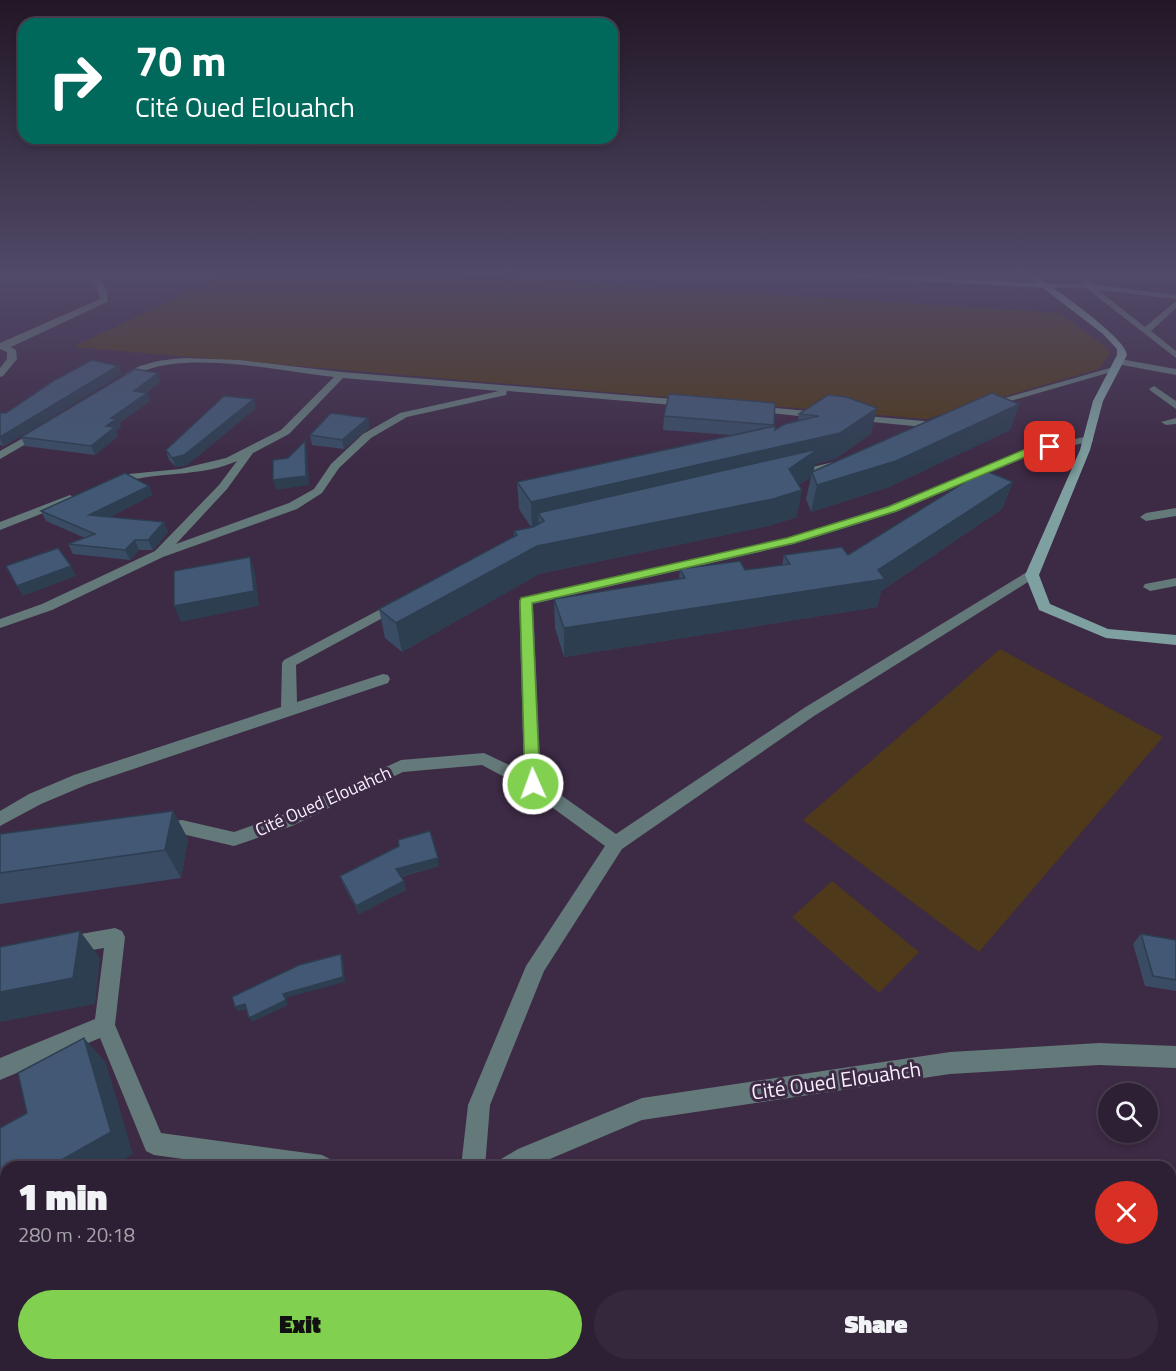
<!DOCTYPE html>
<meta charset="utf-8">
<style>
body{margin:0;font-family:"Titillium Web",sans-serif;background:#36283c;color:#f1f3f6;height:100vh;display:flex;flex-direction:column;font-size:22px;white-space:nowrap}
*{box-sizing:border-box;margin:0}
p{font-size:20px;color:#a7a3ac}
.icon{flex:none;width:33px;height:33px;fill:none;stroke:currentColor;stroke-width:2;stroke-linecap:round;stroke-linejoin:round}
.map{position:relative;flex:1;overflow:hidden}
.panel{position:absolute;left:0px;top:1161px;width:1176px;height:210px;display:flex;flex-direction:column;background:#2e2034;border-radius:18px 18px 0 0;box-shadow:0 3px 9px #0003,0 0 0 2px #493e4f}
.panel>*{flex:none}
.top-card{position:absolute;left:18px;top:18px;width:600px;height:126px;border-radius:18px;box-shadow:0 3px 9px #0003,0 0 0 2px #493e4f;background:#00695c;color:#fff;overflow:hidden}
.buttons{position:absolute;left:1098px;top:1083px;display:grid;gap:12px}
.buttons a{display:grid;place-items:center;width:60px;height:60px;border-radius:50%;background:#2e2034;box-shadow:0 3px 9px #0003,0 0 0 2px #493e4f;font-size:30px}
.pin{position:absolute;display:grid;place-items:center;width:51px;height:51px;color:#fff;margin:-26px;border-radius:12px;box-shadow:0 3px 9px #0006}
.me{position:absolute;width:66px;margin:-33px;rotate:358deg;stroke-linejoin:round;filter:drop-shadow(0 0 4px #0008)}
.turn{display:flex;align-items:center;gap:21px;height:126px;padding:0 18px;font-size:27px}
.turn .icon{width:78px;height:78px;stroke-width:2.5}
.turn b{display:block;font-size:42px;line-height:51px}
.round{display:grid;place-items:center;flex:none;width:63px;height:63px;border-radius:32px;background:#36283c}
.overview{display:flex;align-items:center;justify-content:space-between;height:102px;padding:0 18px}
h1{font-size:36px;font-weight:800;line-height:45px}
.cta{display:flex;gap:12px;margin-top:auto;padding:12px 18px}
.cta a{flex:1;height:69px;border-radius:36px;background:#82d04f;color:#111;font-size:24px;font-weight:800;line-height:69px;text-align:center}
.cta a+a{background:#36283c;color:#f1f3f6}
.map>svg:first-child{display:block}
.green{fill:#4e391a}
.lines{fill:none;stroke-linecap:round;stroke-linejoin:round}
.street{fill:#647979;fill-rule:evenodd}
.secondary{fill:#7fa0a0;fill-rule:evenodd}
.wall{fill:#394c64}
.shaded-wall{fill:#2e3e51}
.building{fill:#425874;stroke:#2e3e51;stroke-width:1.5}
.route{fill:#82d04f;stroke:#548733;stroke-width:1.5}
.labels{text-anchor:middle;dominant-baseline:central;stroke-width:6;stroke-linejoin:round;paint-order:stroke}
.street-label{font-size:18px;fill:#f8effd;stroke:#3d2a45}
.near-street-label{font-size:21px;fill:#f8effd;stroke:#3d2a45}
</style>
<div class="map">
<svg width="1176" height="1371" viewBox="0 0 1176 1371">
<rect width="100%" height="100%" fill="#3d2a45"/>
<g class="green">
<path d="M228,273H440L1059,313L1108,348L1109,355L1099,369L926,419L73,347Z"/>
<path d="M1000,649L1163,737L979,952L803,820Z"/>
<path d="M832,881L919,952L879,993L792,917Z"/>
</g>
<g class="lines">
<g class="street">
<path d="M84,273H93C102,280 110,290 107,302L11,347L16,350L17,359L3,376L0,377V368L7,359V352L0,349V343L100,299L96,285Z"/>
<path d="M1080,273H1088L1091,284L1176,295V299L1098,290L1145,327L1176,301V308L1151,331L1176,351V358L1086,288H1047L1043,286L1047,284H1083Z"/>
<path d="M1140,273L1176,275V279L1144,275Z"/>
<path d="M184,358L239,360L341,372L685,400L690,403L685,406L507,391L506,395L407,417L371,438L339,468L322,493L297,509L163,557L52,610L0,628V619L42,604L155,551L219,485L237,461C204,476 166,472 131,480C122,482 116,487 108,485V481L129,474L180,469L226,458L281,430L334,377C282,371 194,352 146,370C139,372 133,378 126,382L118,380C136,363 160,360 184,358ZM343,378L499,391L400,413L363,434L331,464L314,489L289,503L176,544L227,489L253,453L289,434Z"/>
<path d="M1120,359L1176,369V375L1117,364L1115,362Z"/>
<path d="M1110,368L1118,370L993,406L984,404Z"/>
<path d="M1154,386L1176,401V409L1151,391L1149,389Z"/>
<path d="M754,406L819,412L824,415L819,418L750,411L749,409Z"/>
<path d="M855,415L924,421L929,424L924,427L851,420L850,418Z"/>
<path d="M1176,418V424L1166,425L1161,422Z"/>
<path d="M41,428L46,431L45,433L0,459V451Z"/>
<path d="M1089,436L1093,437V441L1034,454L896,512L794,544L533,604L541,781L616,834L804,708L1027,572H1037L1039,575L814,716L622,849L544,971L490,1105L485,1167H461L468,1105L526,966L605,846L527,789L482,765L403,772L292,826L234,846L182,834L163,835L157,833L154,828L157,823L182,820L234,832L280,816L401,760L484,753L524,772L519,601L521,598L787,538L888,506L1027,449Z"/>
<path d="M842,460L848,463L846,465L795,477L789,474L791,472Z"/>
<path d="M70,495L76,499L74,501L0,530V522Z"/>
<path d="M1176,508V516L1146,521L1140,517L1146,513Z"/>
<path d="M1176,578V586L1150,591L1143,587L1145,584Z"/>
<path d="M396,601L403,605L401,608L296,665L297,702L383,674L388,675L390,679L388,683L86,785L41,804L0,826V811L29,794L74,775L281,707L282,663L284,660Z"/>
<path d="M115,928L122,931L125,937L115,1025L161,1133L322,1155L330,1159L334,1167H241L154,1155L146,1151L100,1038L0,1080V1058L95,1019L104,948L69,954L62,951L59,945L62,939L69,936Z"/>
<path d="M1099,1043L1176,1046V1068L1099,1065L950,1074L642,1120L531,1167H497L501,1159L518,1149L642,1098L950,1052Z"/>
<path d="M170,1365H203L201,1371H168Z"/>
</g>
<path class="secondary" d="M805,273H849L1036,283L1024,273H1033C1049,285 1126,337 1127,355L1103,401L1090,450L1039,575L1050,604L1108,629L1176,635V645L1106,638L1039,610L1025,575L1080,450L1093,401L1117,355V349L1103,334L1043,288L809,275Z"/>
</g>
<g class="wall">
<path d="M118,366L122,374L4,446L0,445V413H6Z"/>
<path d="M158,373L160,382L146,393H147L150,401L119,423L121,427L116,431L118,436L95,455L25,446L21,437Z"/>
<path d="M828,395L871,434L835,459L815,464L813,471L1019,404L1010,430L889,487L811,512L806,499L811,477L799,485L797,517L768,526L539,574L402,652L385,638L379,609L514,537V531L531,527L519,509L517,482L731,435L663,430L664,416L775,403L774,426L775,430L798,421L799,414Z"/>
<path d="M256,408L187,465L176,467L169,460L166,450Z"/>
<path d="M370,427L344,449L312,445L310,435Z"/>
<path d="M1013,482L1002,509L881,591L877,607L564,657L555,628L554,599L679,579L680,569L745,570L782,565L784,555H848Z"/>
<path d="M149,486L152,495L110,517L164,522L168,532L153,550H139L130,560L73,554L68,544L85,538L46,521L41,511Z"/>
<path d="M173,811L188,839L181,878L0,904V834Z"/>
<path d="M399,846L439,866L401,877L406,890L359,914L343,884L340,876Z"/>
<path d="M1141,934L1176,940V991L1145,986L1133,944Z"/>
<path d="M1082,1365H1170L1176,1371H1077Z"/>
</g>
<g class="shaded-wall">
<path d="M118,366L122,374L4,446L0,439V437Z"/>
<path d="M158,373L160,382L137,399L134,391Z"/>
<path d="M147,393L150,401L119,423L121,427L116,431L118,436L95,455L91,446L106,426L111,418Z"/>
<path d="M254,399L256,408L187,465L176,467L172,458Z"/>
<path d="M1019,404L1010,430L889,487L811,512L817,485Z"/>
<path d="M877,408L871,434L835,459L815,464L813,475L812,472L811,477L785,495L802,490L797,517L768,526L539,574L402,652L396,623L537,546L773,499L784,495L789,470L544,527V521L538,513L539,528L532,530L531,502L840,433Z"/>
<path d="M368,418L370,427L344,449L342,440Z"/>
<path d="M305,441L307,451L309,485L276,490L273,480Z"/>
<path d="M1013,482L1002,509L881,591L877,607L564,657V628L878,570Z"/>
<path d="M149,486L152,495L94,525L89,515Z"/>
<path d="M164,522L168,532L153,550L148,540Z"/>
<path d="M135,540L139,550L130,560L125,550Z"/>
<path d="M250,557L255,572L259,606L181,622L174,606Z"/>
<path d="M71,566L76,576L23,596L17,586Z"/>
<path d="M173,811L188,839L181,878L165,850Z"/>
<path d="M438,858L439,866L398,877L396,869Z"/>
<path d="M404,881L406,890L359,914L356,906Z"/>
<path d="M80,931L100,958L95,1004L0,1022V992Z"/>
<path d="M341,954L343,959L345,982L286,998L288,1005L252,1022L249,1018Z"/>
<path d="M245,1004L248,1009L238,1011L235,1007Z"/>
<path d="M84,1038L106,1063L133,1154L111,1167H49Z"/>
<path d="M6,1192V1229L0,1233V1195Z"/>
</g>
<g class="building">
<path d="M92,360L118,366L0,437V413H6L55,380Z"/>
<path d="M135,369L158,373L134,391L147,393L111,418L117,419L106,426L115,427L91,446L21,437Z"/>
<path d="M992,393L1019,404L896,461L817,485L812,472Z"/>
<path d="M669,394L775,403L774,425L664,416Z"/>
<path d="M828,395L846,397L877,408L840,433L531,502L517,482L775,426V430L785,424L819,416L799,414Z"/>
<path d="M224,396L254,399L184,455L172,458L166,450Z"/>
<path d="M331,413L368,418L342,440L310,435Z"/>
<path d="M305,441L306,476L273,480V460L288,458Z"/>
<path d="M818,449L789,469L802,490L773,499L537,546L396,623L379,609L517,535L514,531L533,527L544,521L538,513Z"/>
<path d="M984,470L1013,482L878,570L885,579L564,628L554,599L685,578L680,569L740,561L745,570L790,564L784,555L842,547L848,555Z"/>
<path d="M125,473L149,486L89,515L164,522L148,540H135L125,550L68,544L95,534L41,511Z"/>
<path d="M58,548L71,566L17,586L6,566Z"/>
<path d="M250,557L254,591L174,606V571Z"/>
<path d="M173,811L165,850L0,873V834Z"/>
<path d="M430,831L438,858L396,869L404,881L356,906L340,876L399,846L398,840Z"/>
<path d="M80,931L73,978L0,992V947Z"/>
<path d="M1141,934L1176,940V980L1153,976Z"/>
<path d="M341,954L343,977L283,994L286,1000L249,1018L245,1004L235,1007L232,997L299,965Z"/>
<path d="M84,1038L111,1132L49,1167H6V1192L0,1195V1128L27,1113L18,1073Z"/>
<path d="M1170,1323L1176,1329V1371H1085L1090,1365H1170Z"/>
<path d="M812,1365H912L916,1371H805Z"/>
</g>
<linearGradient id="sky" x2="0" y2="1"><stop stop-color="#221726"/><stop offset="0.59" stop-color="#514a68"/><stop offset="1" stop-color="#514a68" stop-opacity="0"/></linearGradient>
<rect width="1176" height="465" fill="url(#sky)"/>
<path class="route" d="M1050,444L1054,445V449L1034,453L896,511L794,543L532,603L540,784L538,788H527L525,784L520,601L521,598L787,538L888,507L1028,448Z"/>
<g class="labels">
<g class="street-label">
<text transform="translate(323 801) rotate(-24)">Cité Oued Elouahch</text>
</g>
<g class="near-street-label">
<text transform="translate(836 1080) rotate(-8)">Cité Oued Elouahch</text>
</g>
</g>
</svg>
<div class="buttons">
<a><svg class="icon" aria-label="search" viewBox="0 0 24 24"><circle cx="10" cy="10" r="6"/><path d="M15 15l6 6"/></svg></a>
</div>
<div class="pin" style="left:1050px;top:447px;background:#d93025"><svg class="icon" aria-label="arrive" viewBox="0 0 24 24"><path d="M6 21V4h12l-3 4 3 4H6"/></svg></div>
<svg class="me" style="left:533px;top:784px" viewBox="-20 -20 40 40"><circle r="17" fill="#82d04f" stroke="#fff" stroke-width="3"/><path d="M0-11L8 9 0 5-8 9z" fill="#fff"/></svg>
<div class="top-card">
<div class="turn"><svg class="icon" aria-label="right" viewBox="0 0 24 24"><path d="M7 20v-9h11M14 6l5 5-5 5"/></svg><div><b>70 m</b>Cité Oued Elouahch</div></div>
</div>
<section class="panel">
<div class="overview"><div><h1>1 min</h1><p>280 m · 20:18</p></div><a class="round" style="background:#d93025;color:#fff"><svg class="icon" aria-label="close" viewBox="0 0 24 24"><path d="M6 6l12 12M18 6L6 18"/></svg></a></div>
<div class="cta"><a>Exit</a><a>Share</a></div>
</section>
</div>
